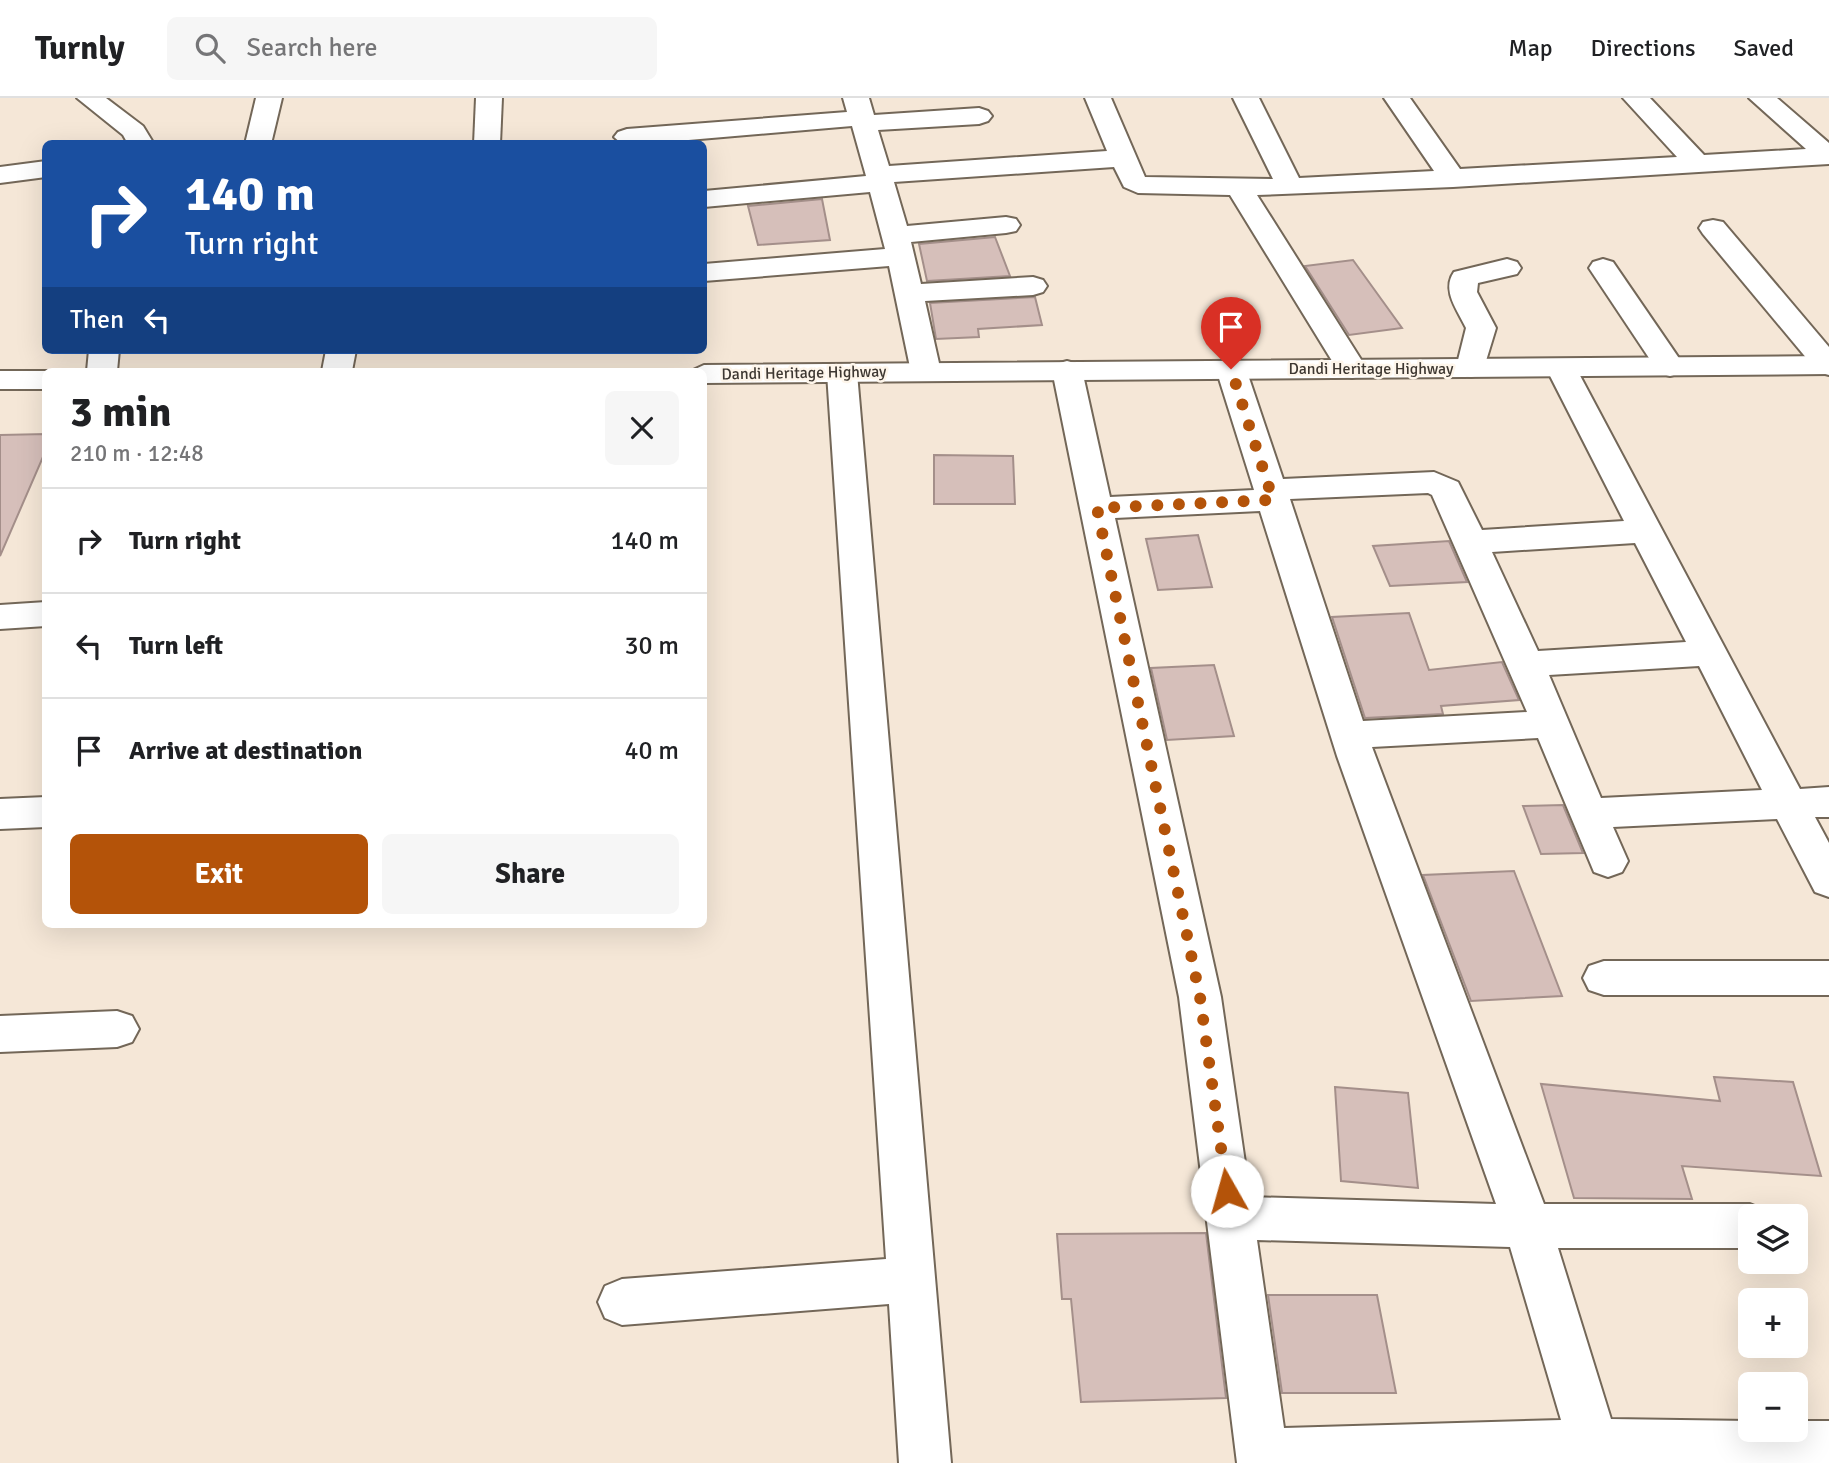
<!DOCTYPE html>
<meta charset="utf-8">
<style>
body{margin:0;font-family:Signika,sans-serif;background:#f6f6f6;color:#202124;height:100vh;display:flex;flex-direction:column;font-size:26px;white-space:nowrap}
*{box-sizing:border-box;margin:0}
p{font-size:23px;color:#757577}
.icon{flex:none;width:38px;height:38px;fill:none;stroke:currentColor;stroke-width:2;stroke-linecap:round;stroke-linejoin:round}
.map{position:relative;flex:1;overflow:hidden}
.details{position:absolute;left:42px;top:270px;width:665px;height:560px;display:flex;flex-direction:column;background:#fff;border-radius:10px;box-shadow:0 7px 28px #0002}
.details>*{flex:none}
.top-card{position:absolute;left:42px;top:42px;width:665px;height:214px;border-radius:10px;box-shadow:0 7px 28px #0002;background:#1a4fa0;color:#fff;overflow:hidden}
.buttons{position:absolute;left:1738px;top:1106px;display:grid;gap:14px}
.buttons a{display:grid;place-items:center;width:70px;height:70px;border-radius:10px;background:#fff;box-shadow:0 7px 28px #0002;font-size:35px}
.pin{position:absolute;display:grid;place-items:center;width:60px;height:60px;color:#fff;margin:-72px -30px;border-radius:50% 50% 50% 0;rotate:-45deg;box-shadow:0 0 7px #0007}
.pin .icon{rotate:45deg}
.me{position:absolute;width:77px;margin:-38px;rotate:353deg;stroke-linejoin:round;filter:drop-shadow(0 0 5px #0008)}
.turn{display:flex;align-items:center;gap:24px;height:147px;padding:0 28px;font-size:32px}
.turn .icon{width:91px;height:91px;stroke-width:2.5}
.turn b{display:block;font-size:49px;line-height:60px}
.then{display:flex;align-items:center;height:66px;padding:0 28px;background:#0003;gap:14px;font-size:26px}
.round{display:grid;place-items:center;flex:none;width:74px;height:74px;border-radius:10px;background:#f6f6f6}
.headline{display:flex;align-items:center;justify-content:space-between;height:119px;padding:0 28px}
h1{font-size:42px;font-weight:700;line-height:52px}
.action{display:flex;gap:14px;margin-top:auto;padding:14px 28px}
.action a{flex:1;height:80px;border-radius:10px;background:#b45309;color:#fff;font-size:28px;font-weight:700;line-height:80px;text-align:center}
.action a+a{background:#f6f6f6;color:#202124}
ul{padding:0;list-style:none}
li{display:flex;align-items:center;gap:21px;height:105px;padding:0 28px;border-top:2px solid #e0e0e0}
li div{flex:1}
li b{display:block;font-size:26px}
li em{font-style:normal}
header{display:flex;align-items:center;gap:42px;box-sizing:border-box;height:98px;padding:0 35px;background:#fff;border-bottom:2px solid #e0e0e0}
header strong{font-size:33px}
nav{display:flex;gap:38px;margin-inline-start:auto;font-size:24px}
.search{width:490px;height:63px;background:#f6f6f6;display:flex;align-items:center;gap:18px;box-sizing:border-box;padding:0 24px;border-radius:10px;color:#757577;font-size:26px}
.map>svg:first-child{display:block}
.building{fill:#d6bfba;stroke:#a48f8a;stroke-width:2}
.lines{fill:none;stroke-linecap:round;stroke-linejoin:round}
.minor-casing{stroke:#736758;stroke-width:4}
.highway-casing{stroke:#736758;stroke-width:4}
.minor{fill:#fff;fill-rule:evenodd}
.highway{fill:#fff;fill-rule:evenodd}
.route{stroke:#b45309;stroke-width:12;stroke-dasharray:0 21.6}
.labels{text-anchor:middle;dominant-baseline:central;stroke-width:5;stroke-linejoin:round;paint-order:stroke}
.far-street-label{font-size:16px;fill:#3e3832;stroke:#fef6eb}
</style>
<header>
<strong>Turnly</strong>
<div class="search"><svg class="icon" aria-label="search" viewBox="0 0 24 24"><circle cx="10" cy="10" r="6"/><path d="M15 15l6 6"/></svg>Search here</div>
<nav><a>Map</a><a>Directions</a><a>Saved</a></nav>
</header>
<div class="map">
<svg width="1829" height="1365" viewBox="0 0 1829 1365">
<rect width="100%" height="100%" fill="#f5e7d7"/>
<g class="building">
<path d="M822,101L830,142L758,147L748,108Z"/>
<path d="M995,139L1010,178L927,183L919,146Z"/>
<path d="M1353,162L1402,230L1349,237L1305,168Z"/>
<path d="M1035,199L1042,227L978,231L979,239L936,241L930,205Z"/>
<path d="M46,336V352L0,458V337Z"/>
<path d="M934,357L1013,358L1015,406H934Z"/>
<path d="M1198,437L1212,489L1158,492L1146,441Z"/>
<path d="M1449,443L1467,484L1390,488L1373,448Z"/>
<path d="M1409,515L1429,572L1502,564L1519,602L1441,608L1443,616L1365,620L1332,519Z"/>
<path d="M1214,567L1234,638L1167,642L1151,570Z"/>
<path d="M1563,707L1583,755L1541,756L1523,708Z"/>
<path d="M1514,773L1562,898L1471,903L1423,777Z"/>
<path d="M1714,979L1793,984L1821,1078L1682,1068L1692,1101L1574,1100L1541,986L1720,1003Z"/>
<path d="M1335,989L1408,995L1418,1090L1341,1083Z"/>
<path d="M1206,1135L1226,1300L1081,1304L1071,1201H1062L1057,1136Z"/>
<path d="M1268,1197H1377L1396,1295H1282Z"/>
</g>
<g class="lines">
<defs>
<g id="minor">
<path d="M77,0H106L143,28L154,46H128L123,37Z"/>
<path d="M256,0H282L271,46H245Z"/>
<path d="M476,0H502L500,46H474Z"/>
<path d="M843,0H869L874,17L979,10L988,13L992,18L988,23L979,26L878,32L889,68L1107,53L1085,0H1111L1145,79L1273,81L1233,0H1259L1299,80L1434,73L1384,0H1410L1460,71L1677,59L1623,0H1650L1704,57L1806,51L1749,0H1777L1829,45V66L1453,89L1257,97L1367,271L1363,277L1352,280L1341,277L1337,271L1230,97L1138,95L1124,89L1114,69L894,84L907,128L1006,119L1016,121L1020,127L1016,133L1006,135L911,144L921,186L1033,179L1043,182L1047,188L1043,194L1033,197L925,203L941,274L937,280L926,283L915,280L911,274L889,168L704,183V166L885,151L870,94L704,109V93L866,78L852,28L642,46H622L614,39L618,34L627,31L847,14Z"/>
<path d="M46,63V79L0,85V69Z"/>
<path d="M1713,122L1723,124L1829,249V277L1818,274L1703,136L1699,130L1703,124Z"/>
<path d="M1507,161L1517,164L1521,170L1517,176L1478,185L1477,194L1496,230L1482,276L1471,279L1460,276L1456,270L1466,230C1458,213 1441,192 1454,174Z"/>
<path d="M1603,161L1613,164L1685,269L1681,275L1670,278L1659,275L1589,170L1593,164Z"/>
<path d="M89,252H119L117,273H87Z"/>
<path d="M326,252H356L352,273H322Z"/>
<path d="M1561,261L1572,264L1576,270L1800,691L1829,689V719H1815L1829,745V799L1815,794L1777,721L1613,729L1628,763L1622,774L1608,779L1594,774L1538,640L1372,649L1544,1106H1750L1767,1113L1769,1118H1750V1150H1558L1611,1321L1750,1323V1332H1796V1323H1829V1365H1237L1179,899L1052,272L1056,266L1067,263L1078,266L1082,272L1110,399L1254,392L1216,271L1220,265L1231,262L1242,265L1246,271L1283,381L1434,374L1458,384L1482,432L1624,423L1546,270L1550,264ZM1428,395L1432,397L1527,614L1363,623L1290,401ZM1260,413L1337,658L1496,1106L1250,1099L1221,899L1115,420ZM1635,445L1686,544L1538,553L1492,454ZM1699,568L1762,692L1601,700L1549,577ZM1257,1142L1510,1149L1561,1322L1284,1330Z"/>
<path d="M842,266L853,269L857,275L951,1365H899L889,1206L622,1227L605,1220L598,1204L605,1188L622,1181L886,1161L827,275L831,269Z"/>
<path d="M46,504V528L0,531V507Z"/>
<path d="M46,699V729L0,731V701Z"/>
<path d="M1604,863H1829V897H1604L1589,892L1583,880L1589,868Z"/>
<path d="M117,913L132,918L139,931L132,944L117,949L0,954V918Z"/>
</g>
<g id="highway">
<path d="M1829,258V276L704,285V273H691L704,267Z"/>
<path d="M0,273H47L46,291H0Z"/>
</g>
</defs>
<use href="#minor" class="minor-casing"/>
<use href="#highway" class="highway-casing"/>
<use href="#minor" class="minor"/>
<use href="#highway" class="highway"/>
</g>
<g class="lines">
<path class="route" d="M1227,1093L1200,899L1097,410L1273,402L1231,271"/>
</g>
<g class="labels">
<g class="far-street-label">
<text x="1371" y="271">Dandi Heritage Highway</text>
<text transform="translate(804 275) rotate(-1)">Dandi Heritage Highway</text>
</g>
</g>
</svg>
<div class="buttons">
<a><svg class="icon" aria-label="layers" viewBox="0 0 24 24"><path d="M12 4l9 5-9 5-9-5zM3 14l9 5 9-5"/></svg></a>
<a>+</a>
<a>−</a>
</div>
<div class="pin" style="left:1231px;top:271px;background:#d93025"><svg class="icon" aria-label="arrive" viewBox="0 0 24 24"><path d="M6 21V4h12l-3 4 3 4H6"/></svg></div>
<svg class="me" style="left:1227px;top:1093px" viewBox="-20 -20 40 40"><circle r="19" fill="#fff"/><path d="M0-13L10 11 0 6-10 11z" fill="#b45309"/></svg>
<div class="top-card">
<div class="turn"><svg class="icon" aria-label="right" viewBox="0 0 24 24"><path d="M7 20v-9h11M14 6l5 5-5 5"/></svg><div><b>140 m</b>Turn right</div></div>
<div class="then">Then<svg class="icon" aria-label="left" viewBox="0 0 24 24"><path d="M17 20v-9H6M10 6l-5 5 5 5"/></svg></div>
</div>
<section class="details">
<div class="headline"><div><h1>3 min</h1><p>210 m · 12:48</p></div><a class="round"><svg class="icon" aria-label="close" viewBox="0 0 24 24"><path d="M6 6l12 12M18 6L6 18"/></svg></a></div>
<ul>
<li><svg class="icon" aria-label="right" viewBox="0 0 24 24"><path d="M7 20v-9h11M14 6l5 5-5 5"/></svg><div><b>Turn right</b></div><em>140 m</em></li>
<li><svg class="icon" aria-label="left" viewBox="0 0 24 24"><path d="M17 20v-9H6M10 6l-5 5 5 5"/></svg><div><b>Turn left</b></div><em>30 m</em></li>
<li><svg class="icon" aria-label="arrive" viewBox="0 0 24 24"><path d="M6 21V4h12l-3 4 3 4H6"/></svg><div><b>Arrive at destination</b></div><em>40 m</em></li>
</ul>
<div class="action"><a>Exit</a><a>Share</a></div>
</section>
</div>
